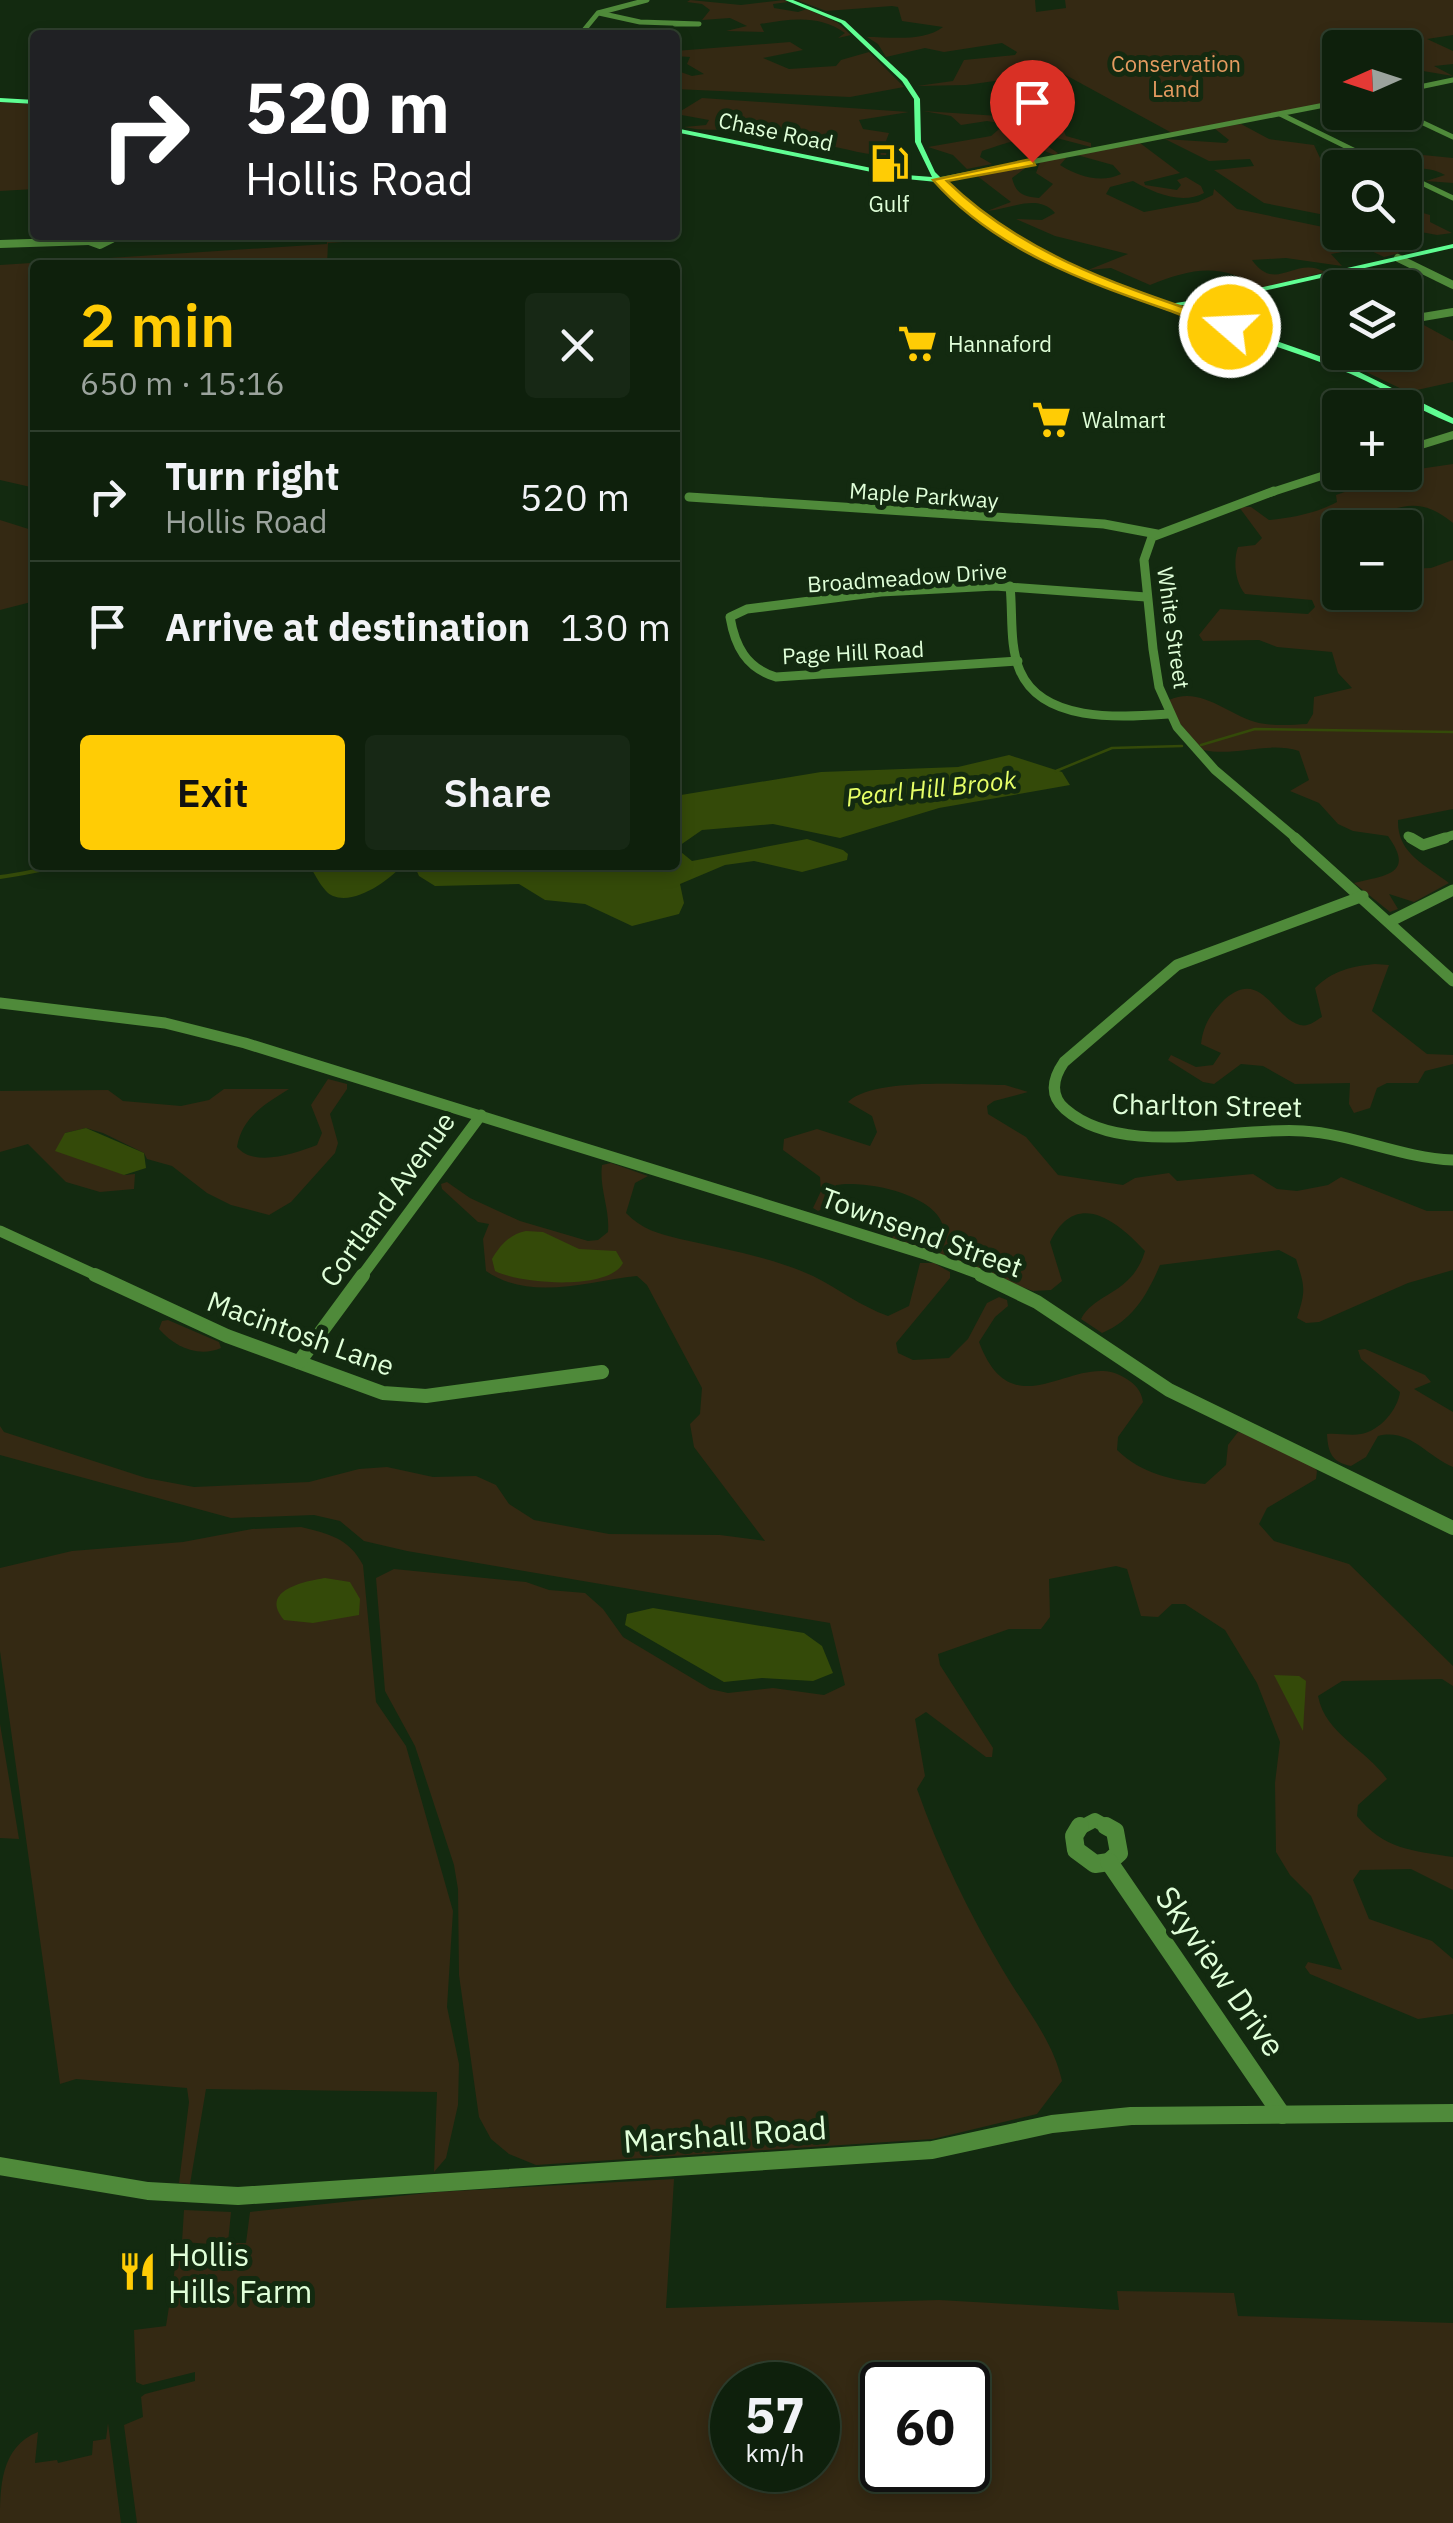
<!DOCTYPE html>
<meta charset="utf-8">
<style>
body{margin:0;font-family:"IBM Plex Sans",sans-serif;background:#172815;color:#f1f3f6;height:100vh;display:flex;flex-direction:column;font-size:38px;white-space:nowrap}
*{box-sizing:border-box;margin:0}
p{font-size:32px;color:#9ba39d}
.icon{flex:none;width:55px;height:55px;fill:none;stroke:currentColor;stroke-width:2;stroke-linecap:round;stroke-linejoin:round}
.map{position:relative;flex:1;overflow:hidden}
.panel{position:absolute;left:30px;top:260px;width:650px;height:610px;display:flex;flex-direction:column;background:#0e200c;border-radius:10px;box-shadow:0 5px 15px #0003,0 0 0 2px #2e3e2d}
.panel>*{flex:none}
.top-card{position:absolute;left:30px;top:30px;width:650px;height:210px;border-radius:10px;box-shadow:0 5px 15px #0003,0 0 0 2px #2e3e2d;background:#202124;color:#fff;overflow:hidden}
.needle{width:65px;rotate:267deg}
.fabs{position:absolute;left:1322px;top:30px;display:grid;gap:20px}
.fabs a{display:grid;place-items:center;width:100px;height:100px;border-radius:10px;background:#0e200c;box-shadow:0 5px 15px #0003,0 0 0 2px #2e3e2d;font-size:50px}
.speed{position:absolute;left:710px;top:2362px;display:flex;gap:20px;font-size:50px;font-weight:700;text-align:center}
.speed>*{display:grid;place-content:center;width:130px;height:130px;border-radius:50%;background:#0e200c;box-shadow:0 5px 15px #0003,0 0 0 2px #2e3e2d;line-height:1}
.speed small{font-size:25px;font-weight:400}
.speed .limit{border:5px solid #111;border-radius:15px;background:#fff;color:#111}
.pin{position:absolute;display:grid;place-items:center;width:85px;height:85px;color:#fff;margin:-102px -42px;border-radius:50% 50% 50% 0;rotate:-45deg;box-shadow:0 0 10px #0007}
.pin .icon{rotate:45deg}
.me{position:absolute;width:110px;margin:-55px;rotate:289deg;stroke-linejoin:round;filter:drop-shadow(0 0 8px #0008)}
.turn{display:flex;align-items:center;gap:35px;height:210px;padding:0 50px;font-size:45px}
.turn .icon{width:130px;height:130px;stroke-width:2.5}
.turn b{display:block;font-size:70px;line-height:85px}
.round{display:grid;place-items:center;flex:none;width:105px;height:105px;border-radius:10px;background:#172815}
.summary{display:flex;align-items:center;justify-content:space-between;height:170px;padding:0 50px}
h1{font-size:60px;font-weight:600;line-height:75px;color:#ffcc05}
.primary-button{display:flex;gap:20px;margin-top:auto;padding:20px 50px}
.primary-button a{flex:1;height:115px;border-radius:10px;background:#ffcc05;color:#111;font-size:40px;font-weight:600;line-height:115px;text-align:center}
.primary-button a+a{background:#172815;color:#f1f3f6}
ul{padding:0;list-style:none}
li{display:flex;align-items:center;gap:30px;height:130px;padding:0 50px;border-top:2px solid #2e3e2d}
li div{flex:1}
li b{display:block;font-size:38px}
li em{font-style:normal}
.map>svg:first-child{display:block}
.green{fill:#342913;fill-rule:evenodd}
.water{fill:#344a09}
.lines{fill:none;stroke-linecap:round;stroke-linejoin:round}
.stream-far1{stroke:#344a09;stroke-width:2.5}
.stream{stroke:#344a09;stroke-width:4}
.minor-far5{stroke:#4f8a3a;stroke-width:5}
.minor-far4{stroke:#4f8a3a;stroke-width:8}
.minor-far3{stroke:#4f8a3a;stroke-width:9}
.minor-far2{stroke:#4f8a3a;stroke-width:11}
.minor-far1{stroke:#4f8a3a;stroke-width:14}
.minor{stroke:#4f8a3a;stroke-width:18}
.major{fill:#60ff93;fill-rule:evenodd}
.route{fill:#ffcc05;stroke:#a68503;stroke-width:2.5}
.labels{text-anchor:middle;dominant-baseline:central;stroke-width:10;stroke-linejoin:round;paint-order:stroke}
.far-park-label{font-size:22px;fill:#e49b60;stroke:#132a10}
.far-street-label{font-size:22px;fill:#e0ffd9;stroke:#132a10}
.far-poi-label{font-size:22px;fill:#e0ffd9;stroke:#132a10;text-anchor:start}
.far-water-label{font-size:25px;font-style:italic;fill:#e7ff67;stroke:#132a10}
.street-label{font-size:28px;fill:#e0ffd9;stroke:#132a10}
.near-street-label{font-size:32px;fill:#e0ffd9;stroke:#132a10}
.near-poi-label{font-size:32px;fill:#e0ffd9;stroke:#132a10;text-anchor:start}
</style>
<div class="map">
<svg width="1453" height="2523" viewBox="0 0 1453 2523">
<rect width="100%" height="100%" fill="#132a10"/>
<g class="green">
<path d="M690,0L741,5L784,0L788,2L773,4L774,8L798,12L807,9L838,23L851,35L838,38L845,33C819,14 790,19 760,24L764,32L726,31L747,26L730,18L702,20L710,10L702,4L687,2Z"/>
<path d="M797,0H1035L1036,12L1066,8L1065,0H1453V35L1427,39L1453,51V64L1434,66L1453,76L1405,68V48H1340V100L1172,133L1038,60L1037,75L1031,76L966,85L917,86L953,81L964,60L1015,55L1017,52L1002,43L944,52L925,48L886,57L878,44L867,37C891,37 924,42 943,27L902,21L898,7L892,6L826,11Z"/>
<path d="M790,42L803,50L763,58L789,69L836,66L841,60L869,52L904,87L850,97L675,89V70L692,76L704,74L687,64L690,57L675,56V51Z"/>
<path d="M702,98L909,112L859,120L863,129L889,133L886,141L898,154C864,160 830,139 797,145L799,141L789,134C774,139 756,131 740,130C720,128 706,132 684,127L706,125L709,120L676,114Z"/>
<path d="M0,102L35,104V189L0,191Z"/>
<path d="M1051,110L1056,112L1066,136L1091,143V147L1049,136L1038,140L1058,153L1055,155C1013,139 1027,136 982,151L980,157L992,164L967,169L953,155L928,147L991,136L1005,124L987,121L961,125L951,116L923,111L1014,117Z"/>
<path d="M1241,124L1269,139L1314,145L1320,158L1348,167L1340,168V218L1264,203L1214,170L1254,166L1250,159L1209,161L1165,139L1226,143L1229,140L1214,128Z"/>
<path d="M1140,143L1180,173L1144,182L1145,185L1177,190L1181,185L1177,180L1186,177L1201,186L1204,193C1182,205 1154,193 1133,181L1110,187L1106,194L1144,212L1198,202L1213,195L1214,189L1237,209L1352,233L1400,253L1384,257L1365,248L1331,254L1342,266L1286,258L1252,260C1276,294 1295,255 1325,272L1259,289C1223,261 1189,269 1150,285L1111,268L1088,270L1128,254L1055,236L1016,219L1042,220L1055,213C1038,193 1011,209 987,211L1011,202L976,175L1031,164L1012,178C1016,194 1023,196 1039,198L1053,184L1036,173L1040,162L1067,157L1060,165C1077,176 1101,184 1121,174L1113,165L1077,155Z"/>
<path d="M1413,154L1453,158V183L1426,181L1445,175C1424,163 1407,173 1388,163Z"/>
<path d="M1405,181L1425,188L1417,190L1412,200L1416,211L1430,215V222L1452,233L1437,235L1405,229Z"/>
<path d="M327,235H451L328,243L327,265H35V488L0,480V265L327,244Z"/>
<path d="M1405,324H1422L1453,341V382L1408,392L1362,370L1361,365L1383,353L1405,352Z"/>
<path d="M1453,464V523C1422,498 1405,504 1370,517C1358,522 1354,527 1340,528V538L1331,553L1340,564V592H1405V569L1431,568L1453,560V809L1398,820C1397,854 1426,865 1449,883L1414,902L1389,894L1398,909L1390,912L1354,883C1387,875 1415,874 1388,836L1353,831L1338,824L1319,803L1290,791L1309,780L1299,751C1267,741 1236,757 1203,750L1176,719L1169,700C1201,685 1229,716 1259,723C1274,726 1292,725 1307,724L1313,714L1314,697L1352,688L1338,673L1332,652L1277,647L1259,640L1203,641L1199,635L1220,609L1308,614L1315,607L1312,600L1245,594C1235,582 1233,561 1238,547L1255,545L1262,538L1239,507H1251L1269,520C1291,518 1317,513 1337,502L1336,495L1405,471Z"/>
<path d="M0,520L35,531V601L0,610Z"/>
<path d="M1375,964L1389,965L1372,1011L1427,1054L1453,1055V1064L1425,1071L1418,1083H1387L1377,1088L1370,1108L1354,1113L1349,1104L1350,1083L1295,1084L1263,1066L1241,1064L1214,1084L1203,1082L1168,1060L1171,1055L1196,1067L1213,1065L1221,1053L1201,1044C1203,1027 1209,1016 1221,1003C1260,964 1272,1017 1300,1025C1309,1027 1315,1021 1322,1017L1315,988C1332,971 1352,966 1375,964Z"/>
<path d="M328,1079L347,1084V1089L330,1114L338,1143L335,1153L291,1202L269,1215L231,1205L207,1193L172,1166L147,1159L144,1153L103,1133L86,1128L65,1133L124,1175L135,1174L134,1189L100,1192L66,1182L28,1144L0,1152V1091L108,1090L123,1101L181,1106L209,1100L224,1089H289C265,1104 242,1117 237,1147C254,1168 296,1153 317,1145L322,1133L311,1105Z"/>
<path d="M1005,1085L1028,1092L994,1101L987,1106L988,1114L1026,1137L1058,1175L1123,1185L1135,1178L1169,1173L1177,1181L1253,1174L1277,1189L1297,1191L1328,1185L1341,1177L1427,1211H1453V1270L1408,1283L1319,1322L1306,1323L1297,1318C1306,1290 1305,1287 1296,1259L1279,1250L1160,1265C1147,1295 1133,1320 1102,1333L1081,1319C1095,1292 1132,1295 1145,1251C1116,1220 1076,1189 1050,1242L1062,1281L1051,1290L1033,1291L893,1239L892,1234H897L943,1241C955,1197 867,1179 836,1185L828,1206L818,1211L813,1208L821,1191L820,1177L783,1150L784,1139L817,1129L870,1146L877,1132L872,1116L848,1102C873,1077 969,1085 1005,1085Z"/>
<path d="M611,1163L648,1176L635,1183L626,1213C641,1229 659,1234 680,1239C724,1249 772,1257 813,1276C839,1289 860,1306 888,1316L909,1306L920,1263H934L950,1272V1278L896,1343L898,1353L913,1360L949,1358L968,1339L987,1303L999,1297L1007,1300L1008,1306L995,1317L979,1342C1014,1435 1077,1347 1125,1378C1135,1384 1141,1390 1143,1402L1118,1437L1117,1450C1142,1474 1172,1480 1205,1484L1226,1465L1228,1445L1238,1432L1250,1434L1312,1465L1317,1471L1316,1479L1267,1508L1259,1524L1274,1541L1349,1564L1453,1666V1686L1442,1679L1342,1681L1318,1696C1325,1734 1366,1749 1387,1779L1358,1805L1357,1816C1383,1849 1413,1851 1453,1857V1890L1411,1869L1360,1870L1353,1880L1369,1919L1432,1941L1453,1959V2014L1418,2019L1310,1974L1305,1967L1308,1962L1342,1970L1311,1896L1290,1875L1276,1852L1275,1783L1280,1742L1257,1683L1225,1630L1185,1604H1172L1158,1617L1141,1616L1127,1569L1116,1566L1049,1579L1050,1617L1041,1629H1009L938,1654L940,1665L993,1748L992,1757H986L926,1712L915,1719L925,1776L917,1789C939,1852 970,1915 1004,1972C1025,2008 1053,2040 1062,2081L1037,2114L933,2139L536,2165L509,2154L491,2139L479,2117L459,1975L458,1889L454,1865L415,1746L385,1691L376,1578L394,1569L526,1582L549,1590L585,1593L603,1609L623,1637L710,1689L728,1693L773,1688L824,1695L845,1685L830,1623L407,1551L364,1541L340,1521L314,1515L231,1518L0,1455V1426L4,1432L146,1478L194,1487L309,1482L359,1469L387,1467L433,1477L476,1476L496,1485L509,1504L534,1520L609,1534L720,1535L765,1541L694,1447L690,1424L700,1414L702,1388L647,1285L637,1276C588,1281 531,1302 486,1271L483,1239L489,1224L478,1222L442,1189L441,1184L447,1182L470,1198L520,1221L588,1241L598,1240L608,1232C610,1209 599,1188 602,1165Z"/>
<path d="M168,1320L219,1342L221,1348C198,1358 175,1347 159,1329L162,1321Z"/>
<path d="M1365,1349L1425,1375L1431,1382L1414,1389L1453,1412V1467C1426,1456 1410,1428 1378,1436L1366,1457L1351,1466C1332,1462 1328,1453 1327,1434C1339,1433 1350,1436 1361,1434C1380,1431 1398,1409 1400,1392L1361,1359L1358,1350Z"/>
<path d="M301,1527C329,1534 349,1538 363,1565L376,1702L406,1746L453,1911L447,2007L459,2064L458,2105L446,2158L434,2172L437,2092L206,2089L190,2184L179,2183L189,2102L187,2088L76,2079L60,2084L0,1651V1568L72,1551L183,1542L252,1529Z"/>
<path d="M0,1724L19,1839L0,1838Z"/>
<path d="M674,2179L666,2308L939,2300L1119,2310L1117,2291L1234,2293L1238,2316L1453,2323V2523H137L124,2425L143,2417L141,2397L145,2394L195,2381V2372L143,2385L136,2382L134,2330L166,2326L175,2268H169L170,2258L209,2257L211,2244L182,2242L184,2210L231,2212L228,2243H246L250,2212L437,2192ZM732,2385H818V2470H732ZM882,2385H968V2470H882Z"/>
<path d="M108,2423L121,2523H0C0,2488 0,2447 38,2432L35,2463L57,2460L58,2463L92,2455L93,2441L106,2439Z"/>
</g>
<g class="water">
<path d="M1009,755L1062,772L1070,785L939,808L840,838L773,824L702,830L676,848L692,861L807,839L843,850L848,854L847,860L802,872L754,861L725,865L680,884L684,903L679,914L632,926L585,904L545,900L519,884L435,886L419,876L414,865H675V796L821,772L958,767Z"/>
<path d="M309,865H403C389,880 356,905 333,896C323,892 315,874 309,865Z"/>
<path d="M86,1128L144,1153L146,1168L124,1175L55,1151L65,1133Z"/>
<path d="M526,1231L543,1232L579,1249L616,1251L623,1263C609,1291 520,1284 495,1271L492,1259C500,1245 510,1234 526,1231Z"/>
<path d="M325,1578L350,1582L360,1599L359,1615L313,1623L284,1620C258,1590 306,1581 325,1578Z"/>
<path d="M653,1608L804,1633L822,1646L833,1673L813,1681L762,1678L724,1682L625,1625L627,1614Z"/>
<path d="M1274,1675L1299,1676L1306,1681L1303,1731Z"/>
</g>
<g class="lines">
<g class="stream-far1">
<path d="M1201,745L1255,729L1453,732"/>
<path d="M1056,771L1112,748L1182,746"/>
</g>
<path class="stream" d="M0,877C27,874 50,866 77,865"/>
<g class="minor-far5">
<path d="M599,13L640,22L699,24H675"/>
<path d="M580,35L598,13L647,0"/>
<path d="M1405,90L1453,80"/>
<path d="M1400,112L1453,137"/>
<path d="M1280,114L1390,168"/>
<path d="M1405,175L1453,198"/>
<path d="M938,180L1340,102"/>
</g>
<g class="minor-far4">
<path d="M99,236L112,239L100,245L89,241Z"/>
<path d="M0,244L89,241"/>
<path d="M1398,258L1453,285"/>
<path d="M1405,320L1453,312"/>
<path d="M1405,450L1453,435"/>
<path d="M1266,494L1340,470"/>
</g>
<g class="minor-far3">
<path d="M1274,491L1152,537L1144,560L1153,649L1159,687L1177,727L1215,770L1298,840"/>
<path d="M689,497L1104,524L1157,534"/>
<path d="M1010,586C1013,613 1009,646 1020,671C1043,724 1123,717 1169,714"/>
<path d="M1018,661L776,677C746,668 735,646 730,617L747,609L881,592L995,586L1146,597"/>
<path d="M1408,836L1415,840"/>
<path d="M1438,840L1453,835"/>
</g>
<g class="minor-far2">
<path d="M1295,838L1453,981"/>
<path d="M1411,838L1423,845L1445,838"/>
<path d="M1363,896L1177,965L1064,1062C1053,1078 1049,1095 1065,1109C1122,1159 1233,1126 1303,1131C1354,1134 1401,1158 1453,1160"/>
<path d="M1391,921L1453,890"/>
<path d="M0,1003L165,1023L245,1043L928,1255L988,1277"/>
<path d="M0,1231L100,1277"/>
<path d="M361,1277L481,1115"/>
</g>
<g class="minor-far1">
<path d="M95,1275L227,1336L383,1393L426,1396L602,1372"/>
<path d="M981,1275L1037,1302L1169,1390L1453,1528"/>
<path d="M299,1362L363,1275"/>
<path d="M1078,1829L1095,1820L1111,1829"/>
</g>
<g class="minor">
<path d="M1080,1826L1074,1836L1076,1850L1095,1864L1109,1862"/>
<path d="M1106,1826L1115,1831L1119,1853L1109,1862"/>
<path d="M1109,1862L1282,2115"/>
<path d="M0,2166L148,2191L238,2196L932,2150L1052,2124L1131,2116L1453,2113"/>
</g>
<g class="major">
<path d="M785,0H793L845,21L907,79L920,99L921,142L935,172L960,197L1015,238L1094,277L1169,304L1228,295L1453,244V248L1228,299L1176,306L1345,365L1453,418V424C1413,408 1376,383 1336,368C1205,317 1036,286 937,182L906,179L675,132V128L906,175L932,177L915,142L914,99L902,81L841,23Z"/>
<path d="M0,98L35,100V104L0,102Z"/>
</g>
</g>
<path class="route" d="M1032,159L1035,165L947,181C1027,259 1131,289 1235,325V330C1214,331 1188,317 1168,310C1083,281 994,249 933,180Z"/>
<defs>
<symbol id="fuel-bare" viewBox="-9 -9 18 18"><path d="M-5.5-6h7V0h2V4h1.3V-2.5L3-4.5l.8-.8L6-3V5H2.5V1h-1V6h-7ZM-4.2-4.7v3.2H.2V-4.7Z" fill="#ffcc05" stroke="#132a10" stroke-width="2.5" paint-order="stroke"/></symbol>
<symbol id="supermarket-bare" viewBox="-9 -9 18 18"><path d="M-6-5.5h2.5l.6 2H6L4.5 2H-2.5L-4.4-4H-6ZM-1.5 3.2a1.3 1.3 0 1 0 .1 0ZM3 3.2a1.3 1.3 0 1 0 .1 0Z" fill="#ffcc05" stroke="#132a10" stroke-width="2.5" paint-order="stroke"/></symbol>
<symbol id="restaurant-bare" viewBox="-9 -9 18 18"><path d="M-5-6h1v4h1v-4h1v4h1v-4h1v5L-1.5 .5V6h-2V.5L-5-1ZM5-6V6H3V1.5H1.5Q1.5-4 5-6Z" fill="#ffcc05" stroke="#132a10" stroke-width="2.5" paint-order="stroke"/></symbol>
</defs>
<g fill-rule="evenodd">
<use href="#fuel-bare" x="862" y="136" width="55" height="55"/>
<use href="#supermarket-bare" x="890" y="316" width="55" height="55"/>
<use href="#supermarket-bare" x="1024" y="392" width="55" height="55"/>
<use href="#restaurant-bare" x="110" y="2244" width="55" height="55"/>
</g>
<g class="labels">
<g class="far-park-label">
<text x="1176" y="63">Conservation<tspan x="1176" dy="25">Land</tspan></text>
</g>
<g class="far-street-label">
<text transform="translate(776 131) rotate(12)">Chase Road</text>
<text transform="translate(924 495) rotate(4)">Maple Parkway</text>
<text transform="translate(907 577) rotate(-4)">Broadmeadow Drive</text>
<text transform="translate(1174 628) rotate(82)">White Street</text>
<text transform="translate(853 652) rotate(-3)">Page Hill Road</text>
</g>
<g class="far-poi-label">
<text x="889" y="203" text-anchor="middle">Gulf</text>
<text x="948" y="343">Hannaford</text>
<text x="1082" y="419">Walmart</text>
</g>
<g class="far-water-label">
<text transform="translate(931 788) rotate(-6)">Pearl Hill Brook</text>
</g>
<g class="street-label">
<text transform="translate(1207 1105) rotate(1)">Charlton Street</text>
<text transform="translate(387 1199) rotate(-54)">Cortland Avenue</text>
<text transform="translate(922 1232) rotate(20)">Townsend Street</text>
<text transform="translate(301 1333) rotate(20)">Macintosh Lane</text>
</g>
<g class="near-street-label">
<text transform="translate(1221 1971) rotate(55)">Skyview Drive</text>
<text transform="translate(725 2134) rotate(-4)">Marshall Road</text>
</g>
<g class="near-poi-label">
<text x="168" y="2254">Hollis<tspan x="168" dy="37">Hills Farm</tspan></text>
</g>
</g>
</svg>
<div class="fabs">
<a><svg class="needle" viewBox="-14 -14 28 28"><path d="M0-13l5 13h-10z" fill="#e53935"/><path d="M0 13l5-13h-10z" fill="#9ba39d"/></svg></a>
<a><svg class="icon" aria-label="search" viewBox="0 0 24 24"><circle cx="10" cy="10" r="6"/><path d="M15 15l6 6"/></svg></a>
<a><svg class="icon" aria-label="layers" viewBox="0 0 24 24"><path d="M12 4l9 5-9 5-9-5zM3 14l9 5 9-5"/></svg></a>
<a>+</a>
<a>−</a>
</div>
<div class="speed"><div>57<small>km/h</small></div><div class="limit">60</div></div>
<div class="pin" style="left:1032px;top:162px;background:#d93025"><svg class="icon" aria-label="arrive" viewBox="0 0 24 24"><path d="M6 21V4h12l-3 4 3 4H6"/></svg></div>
<svg class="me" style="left:1230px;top:327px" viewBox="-20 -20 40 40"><circle r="17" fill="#ffcc05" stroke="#fff" stroke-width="3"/><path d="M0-11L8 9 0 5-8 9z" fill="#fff"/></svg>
<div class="top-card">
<div class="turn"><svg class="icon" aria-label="right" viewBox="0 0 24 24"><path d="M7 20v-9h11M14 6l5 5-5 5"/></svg><div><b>520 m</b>Hollis Road</div></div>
</div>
<section class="panel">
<div class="summary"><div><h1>2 min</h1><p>650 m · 15:16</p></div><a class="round"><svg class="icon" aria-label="close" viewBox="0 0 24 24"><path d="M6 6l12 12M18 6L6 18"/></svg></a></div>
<ul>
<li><svg class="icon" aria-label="right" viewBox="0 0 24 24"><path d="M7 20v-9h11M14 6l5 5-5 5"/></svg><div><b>Turn right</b><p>Hollis Road</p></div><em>520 m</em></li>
<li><svg class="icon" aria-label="arrive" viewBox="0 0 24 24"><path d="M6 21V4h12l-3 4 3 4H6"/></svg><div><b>Arrive at destination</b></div><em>130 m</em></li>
</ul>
<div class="primary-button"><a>Exit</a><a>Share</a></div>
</section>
</div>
